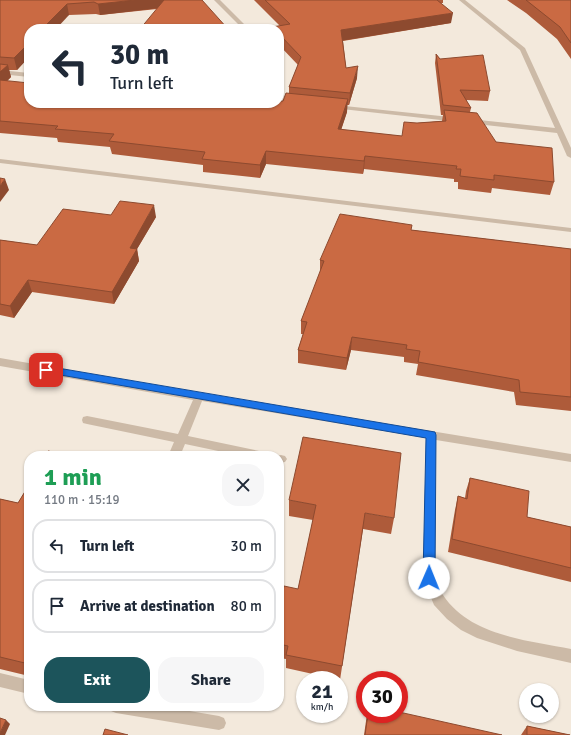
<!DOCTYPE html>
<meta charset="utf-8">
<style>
body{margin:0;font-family:Signika,sans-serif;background:#f6f6f7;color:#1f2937;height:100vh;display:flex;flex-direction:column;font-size:15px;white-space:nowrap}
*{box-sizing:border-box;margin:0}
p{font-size:13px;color:#747a83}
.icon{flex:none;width:22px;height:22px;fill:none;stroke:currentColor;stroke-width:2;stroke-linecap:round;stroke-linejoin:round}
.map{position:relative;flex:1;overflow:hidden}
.details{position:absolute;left:24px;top:451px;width:260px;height:260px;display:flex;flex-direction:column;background:#fff;border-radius:16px;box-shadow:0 1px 3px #0004}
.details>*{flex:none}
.banner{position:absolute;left:24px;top:24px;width:260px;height:84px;border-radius:16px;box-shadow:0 1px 3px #0004;background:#fff;color:#1f2937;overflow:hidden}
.buttons{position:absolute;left:519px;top:683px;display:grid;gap:8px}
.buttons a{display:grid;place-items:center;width:40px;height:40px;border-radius:50%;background:#fff;box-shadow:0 1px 3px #0004;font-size:20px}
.speed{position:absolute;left:296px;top:671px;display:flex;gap:8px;font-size:20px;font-weight:700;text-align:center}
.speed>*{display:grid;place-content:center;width:52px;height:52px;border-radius:50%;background:#fff;box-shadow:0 1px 3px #0004;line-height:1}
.speed small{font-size:10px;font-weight:400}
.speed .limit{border:6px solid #d22;background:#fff;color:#111}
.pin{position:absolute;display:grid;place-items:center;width:34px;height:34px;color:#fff;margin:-17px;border-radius:8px;box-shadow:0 2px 6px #0006}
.me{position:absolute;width:44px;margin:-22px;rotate:1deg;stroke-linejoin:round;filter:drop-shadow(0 0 3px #0008)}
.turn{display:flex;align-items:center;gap:14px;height:84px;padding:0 20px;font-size:18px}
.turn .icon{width:52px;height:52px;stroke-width:2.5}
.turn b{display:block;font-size:28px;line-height:34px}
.round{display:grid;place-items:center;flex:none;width:42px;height:42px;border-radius:16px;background:#f6f6f7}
.overview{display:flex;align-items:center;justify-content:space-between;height:68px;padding:0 20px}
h1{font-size:24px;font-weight:800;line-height:30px;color:#1e9e55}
.cta{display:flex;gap:8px;margin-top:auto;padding:8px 20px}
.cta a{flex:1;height:46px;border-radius:16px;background:#1c545b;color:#fff;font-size:16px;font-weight:800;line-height:46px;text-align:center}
.cta a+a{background:#f6f6f7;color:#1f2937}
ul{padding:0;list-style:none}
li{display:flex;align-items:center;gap:12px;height:54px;margin:0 8px 6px;padding:0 12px;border:2px solid #e0e1e3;border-radius:16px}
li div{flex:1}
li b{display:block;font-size:15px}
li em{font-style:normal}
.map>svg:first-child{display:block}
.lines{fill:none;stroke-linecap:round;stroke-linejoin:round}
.street{fill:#ccbaa7;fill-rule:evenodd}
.wall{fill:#ae5b3a}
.shaded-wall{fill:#8d4a2f}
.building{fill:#ca6a43;stroke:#8d4a2f}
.route{fill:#1a73e8;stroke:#114b97}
</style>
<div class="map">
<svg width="571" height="735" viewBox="0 0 571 735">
<rect width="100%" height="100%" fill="#f3e9dc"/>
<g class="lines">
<g class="street">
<path d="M214,0H220L249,29H243Z"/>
<path d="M459,0H465L525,48L571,148V158L567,156L557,133L333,108V106L335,105L555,128L520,50Z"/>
<path d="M0,70L29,73V77L0,74Z"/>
<path d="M0,159L571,228V232L0,163Z"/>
<path d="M0,358L199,393L571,454V462L436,440L435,578C438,584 439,590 443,595C470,636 527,640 571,649V663L517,651L477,638L461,630L447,619L434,605L423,578L426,438L202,401L188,436L264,452L268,453L270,456H242L185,444L180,456H168L174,442L87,424L83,423L82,420L83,417L87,416L178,434L193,400L0,366Z"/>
<path d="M281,455L285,456L287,459L285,462L279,463V456H275Z"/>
<path d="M0,673L29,680V694L0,687Z"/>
<path d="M109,706H160L219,716L224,718L226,723L224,728L219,730L116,713L111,711Z"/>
</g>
</g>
<g class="wall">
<path d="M0,0H202L157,9L100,15L96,14L69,15L29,29V57L17,70H9L11,77L7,81L29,103L170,104L283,101L289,93V87L298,65L279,45V29H272V27L280,26L254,0H443V3H441L451,23L343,41L346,68L357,78L349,105H347V112L341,130L402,136L417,123L442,121L443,115H441L435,63L436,54L440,59L490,91L488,101L466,100L471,108L470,112L496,142L554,182L550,195L492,188L491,193L458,189V182H454V179L364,169L363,174L266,164L260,178L233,175L203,172V165L112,154L110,147L58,142L57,138L0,133Z"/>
<path d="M507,0H571V59L557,39L526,13Z"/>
<path d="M111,215L156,217L137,249L139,261L114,304L32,292L14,318L0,315V240L37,245Z"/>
<path d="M411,230L571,249V411L516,405L514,392L416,375L418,364L404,362V357L351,350L346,370L298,363V350L303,334H301V321L320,273V260Z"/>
<path d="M470,478L527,517L571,527V582L448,552L455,510L458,496L465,498L466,491Z"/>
<path d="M29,485V676L0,669V499L18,503Z"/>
<path d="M289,500L394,518L391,534L363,529L340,680L286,668V659L279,658V608L298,589L313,520L289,516Z"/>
<path d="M203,706H216V709Z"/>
<path d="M367,714H368L502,735H364Z"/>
<path d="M527,726L570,735H521Z"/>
</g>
<g class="shaded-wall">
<path d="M135,0H167L168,7L100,15L98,4Z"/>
<path d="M67,4L69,15L56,29H42Z"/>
<path d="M453,13L451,23L340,41L341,30Z"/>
<path d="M29,43V57L17,70L14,58Z"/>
<path d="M8,65L11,77L0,88V72Z"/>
<path d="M358,66L357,78L349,105L350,93Z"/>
<path d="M348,99L347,112L337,142L338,129Z"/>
<path d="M266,151V164L260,178V165Z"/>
<path d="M365,156L364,169L363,174L364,161Z"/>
<path d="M5,179L9,190L0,202V186Z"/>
<path d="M154,205L156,217L137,249L139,261L114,304L112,292L130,248Z"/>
<path d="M28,280L32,292L14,318L10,306Z"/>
<path d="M352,337L351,350L346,370L347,358Z"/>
<path d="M6,720L10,724L5,735H0V733Z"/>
</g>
<g class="building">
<path d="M0,0H135L98,4L94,2L67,4L42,29H29V43L14,58L0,57Z"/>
<path d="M164,0H202L228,29H140Z"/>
<path d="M265,0H437L453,13L341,30L346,68L358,66L350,93L289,87L301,57L279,34V29H274L272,27L290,24Z"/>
<path d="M526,0H571V43L560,27Z"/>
<path d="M436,54L440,59L483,55L490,91L460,90L471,108L443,105Z"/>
<path d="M0,64L8,65L0,72Z"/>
<path d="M0,80L29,83V103H162L170,104V103H279V101H283L286,93L348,99L338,129L402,136L404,122L417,123L446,121L444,110L477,113L496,142L552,148L554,182L494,175V180L460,176L461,169H456L457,166L365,156L364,161L266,151L260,165L202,159L205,152L109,141L114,134L55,129L58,126L0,121Z"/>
<path d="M0,178L5,179L0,186Z"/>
<path d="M120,201L154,205L130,248L137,249L112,292L28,280L10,306L0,304V240L37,245L63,209L111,215Z"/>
<path d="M340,214L412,225L411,230L571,249V397L520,392L519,380L418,362L420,351L406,349L407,345L352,337L347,358L298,350L307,322L301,321L324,261L320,260Z"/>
<path d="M303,437L401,453L394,518L365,513L342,666L286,655L288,646L279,644V608L284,586L298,589L316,505L289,500Z"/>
<path d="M48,451L73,456H45Z"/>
<path d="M470,478L529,491L527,517L571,527V568L452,539L458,496L467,499Z"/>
<path d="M29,485V664L0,657V499L18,503Z"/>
<path d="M399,712L502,735H365L368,714H399Z"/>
<path d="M0,718L6,720L0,733Z"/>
<path d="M527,726L570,735H527Z"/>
<path d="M105,729L128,735H103Z"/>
</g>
<path class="route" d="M46,366L435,432L436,435L435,578L433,582L429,584L425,582L423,578L426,438L43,372V367Z"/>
</svg>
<div class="buttons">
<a><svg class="icon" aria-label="search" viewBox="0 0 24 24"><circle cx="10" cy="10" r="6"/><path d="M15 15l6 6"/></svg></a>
</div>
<div class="speed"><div>21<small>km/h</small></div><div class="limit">30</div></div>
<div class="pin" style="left:46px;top:370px;background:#d93025"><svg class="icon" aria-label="arrive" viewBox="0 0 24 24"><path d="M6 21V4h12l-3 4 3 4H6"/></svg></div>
<svg class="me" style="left:429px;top:578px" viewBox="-20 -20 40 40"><circle r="19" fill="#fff"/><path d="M0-13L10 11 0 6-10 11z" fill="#1a73e8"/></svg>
<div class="banner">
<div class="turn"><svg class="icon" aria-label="left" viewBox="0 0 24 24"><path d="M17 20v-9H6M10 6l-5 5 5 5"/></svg><div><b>30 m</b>Turn left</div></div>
</div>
<section class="details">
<div class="overview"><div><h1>1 min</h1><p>110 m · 15:19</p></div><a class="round"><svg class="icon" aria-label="close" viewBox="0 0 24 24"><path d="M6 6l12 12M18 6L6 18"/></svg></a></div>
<ul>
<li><svg class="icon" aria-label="left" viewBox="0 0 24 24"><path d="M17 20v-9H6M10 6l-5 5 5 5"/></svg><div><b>Turn left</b></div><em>30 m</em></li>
<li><svg class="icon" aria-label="arrive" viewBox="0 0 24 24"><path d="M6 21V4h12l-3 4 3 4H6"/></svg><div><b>Arrive at destination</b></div><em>80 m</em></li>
</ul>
<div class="cta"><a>Exit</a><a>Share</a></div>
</section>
</div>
